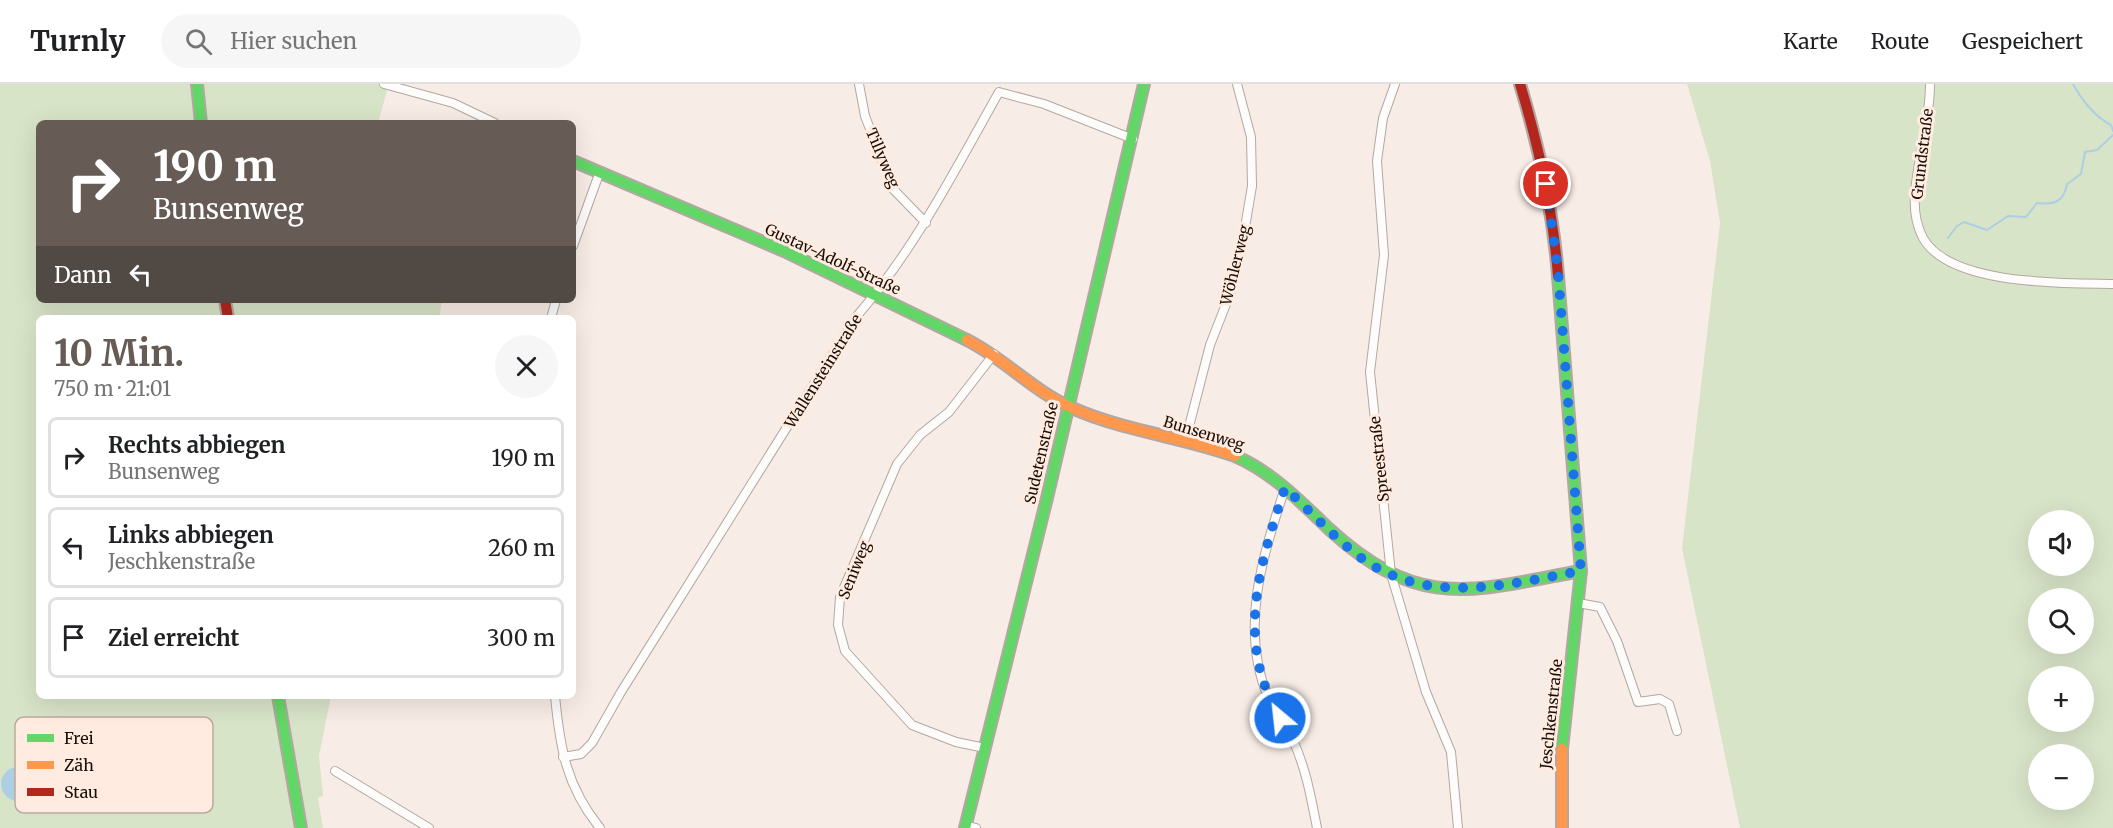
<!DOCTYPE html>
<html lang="de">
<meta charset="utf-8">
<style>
body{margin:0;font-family:Merriweather,serif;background:#f6f6f6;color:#202124;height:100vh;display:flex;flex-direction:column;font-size:22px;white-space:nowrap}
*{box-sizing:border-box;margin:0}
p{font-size:20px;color:#757577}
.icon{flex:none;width:33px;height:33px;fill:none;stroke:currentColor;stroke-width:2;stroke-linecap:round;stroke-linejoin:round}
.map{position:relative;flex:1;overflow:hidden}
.side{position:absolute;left:36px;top:231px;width:540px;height:384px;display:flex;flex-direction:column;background:#fff;border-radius:9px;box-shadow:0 6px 24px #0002}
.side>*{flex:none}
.top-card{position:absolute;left:36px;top:36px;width:540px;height:183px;border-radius:9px;box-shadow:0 6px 24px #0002;background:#665c55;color:#fff;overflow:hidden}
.buttons{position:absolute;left:2028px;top:426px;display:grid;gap:12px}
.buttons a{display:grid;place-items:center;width:66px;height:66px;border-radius:50%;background:#fff;box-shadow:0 6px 24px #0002;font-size:30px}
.pin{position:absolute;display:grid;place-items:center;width:51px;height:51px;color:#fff;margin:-26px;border:3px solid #fff;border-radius:50%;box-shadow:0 2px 6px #0007}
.me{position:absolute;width:66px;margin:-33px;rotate:332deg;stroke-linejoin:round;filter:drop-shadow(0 0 4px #0008)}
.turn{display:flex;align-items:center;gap:21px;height:126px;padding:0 18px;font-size:27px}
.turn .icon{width:78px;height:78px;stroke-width:2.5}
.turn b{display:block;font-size:42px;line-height:51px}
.then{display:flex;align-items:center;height:57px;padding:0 18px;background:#0003;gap:12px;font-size:22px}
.round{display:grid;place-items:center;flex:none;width:63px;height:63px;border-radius:32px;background:#f6f6f6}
.overview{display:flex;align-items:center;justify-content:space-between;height:102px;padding:0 18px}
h1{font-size:36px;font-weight:700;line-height:45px;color:#665c55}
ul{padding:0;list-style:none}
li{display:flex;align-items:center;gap:18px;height:81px;margin:0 12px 9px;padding:0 6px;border:3px solid #e0e0e0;border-radius:9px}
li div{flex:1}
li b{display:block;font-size:22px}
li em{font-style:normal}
header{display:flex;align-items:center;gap:36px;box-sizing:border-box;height:84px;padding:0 30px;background:#fff;border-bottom:2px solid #e0e0e0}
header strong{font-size:28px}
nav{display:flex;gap:33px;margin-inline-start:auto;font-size:21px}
.search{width:420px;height:54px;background:#f6f6f6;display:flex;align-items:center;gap:15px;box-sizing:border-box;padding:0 21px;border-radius:33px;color:#757577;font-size:22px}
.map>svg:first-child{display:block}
.green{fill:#d8e4c8;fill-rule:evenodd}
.water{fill:#accfe1}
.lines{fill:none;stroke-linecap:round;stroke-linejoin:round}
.stream{stroke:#accfe1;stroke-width:2}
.street-casing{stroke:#b2a8a1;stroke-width:10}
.fast-casing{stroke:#b2a8a1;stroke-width:14}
.slow-casing{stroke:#b2a8a1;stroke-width:14}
.jam-casing{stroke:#b2a8a1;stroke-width:14}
.street{stroke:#fefcfb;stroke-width:8}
.fast{stroke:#63d668;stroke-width:10}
.slow{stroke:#ff974d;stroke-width:10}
.jam{stroke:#b3261e;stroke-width:10}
.route{stroke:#1a73e8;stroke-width:10;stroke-dasharray:0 18}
.labels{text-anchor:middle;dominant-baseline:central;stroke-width:6;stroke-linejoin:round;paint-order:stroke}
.street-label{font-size:15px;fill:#180e07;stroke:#ffebdf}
.key{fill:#ffebdf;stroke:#baa99e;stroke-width:1.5}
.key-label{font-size:16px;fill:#180e07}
</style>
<header>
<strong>Turnly</strong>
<div class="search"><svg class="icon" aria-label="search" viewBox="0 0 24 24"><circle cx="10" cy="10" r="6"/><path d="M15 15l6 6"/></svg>Hier suchen</div>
<nav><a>Karte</a><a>Route</a><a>Gespeichert</a></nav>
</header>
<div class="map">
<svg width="2113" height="744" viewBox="0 0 2113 744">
<rect width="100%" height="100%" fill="#f8ede6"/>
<g class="green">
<path d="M0,0H389L378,39H39V216H442L439,234H39V612H331L319,672L323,712L318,714L323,744H0Z"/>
<path d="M1687,0H1926C1925,42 1909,84 1911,127C1914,209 2055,203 2113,203V744H1740L1682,464L1720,139L1710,77ZM2038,436H2084V482H2038ZM2038,514H2084V560H2038ZM2038,592H2084V638H2038ZM2038,670H2084V716H2038Z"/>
<path d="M1933,0H2113V196C2070,196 1977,197 1942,170C1926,158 1918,138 1918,118C1917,78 1934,40 1933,0Z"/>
</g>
<circle class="water" cx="18" cy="700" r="17"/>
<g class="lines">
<g class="stream">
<path d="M2073,0C2081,15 2096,34 2111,41L2113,47"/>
<path d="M1948,154L1957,142L1964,138L1987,146L2008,132L2026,133L2037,119C2054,121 2064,118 2067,100L2081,90L2085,68L2097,66L2113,51"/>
</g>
<defs>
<g id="street">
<path d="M384,0L453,19L495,39"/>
<path d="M859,0L865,32L893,105L926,139"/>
<path d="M1395,0L1383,34L1377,77L1384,171L1370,288L1391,490L1426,608L1451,668L1458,744"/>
<path d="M1930,0C1930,37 1918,72 1915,109C1914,123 1916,141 1923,154C1950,202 2065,199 2113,200"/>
<path d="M573,162L599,90"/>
<path d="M551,234L556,216"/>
<path d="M1185,358L1210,261L1230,210L1240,173L1252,102L1251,53L1237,0"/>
<path d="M1285,404C1263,471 1239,544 1268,613C1274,628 1286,641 1293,656C1306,685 1311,713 1317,744"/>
<path d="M1578,519L1600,523L1617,557L1638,618L1660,615L1669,620L1677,647"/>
<path d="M555,612C560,664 566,702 600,744"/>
<path d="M985,664L956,658L912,641L845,567L838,541L840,513L897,380L920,351L949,328L994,270"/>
<path d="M563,673L581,670L592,659L621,608L856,233C915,165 955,86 999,8L1044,20L1133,55"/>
<path d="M335,687L429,744"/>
<path d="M965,741L976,744"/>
</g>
<g id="fast">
<path d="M197,0L201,39"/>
<path d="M573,77L784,167L967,256"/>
<path d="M1558,192L1581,487L1562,665"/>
<path d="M1235,372C1272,388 1301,418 1329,445C1420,528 1471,507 1581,487"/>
<path d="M278,612L301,744"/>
<path d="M965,744L1047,414L1144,0"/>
</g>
<g id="slow">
<path d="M967,256C1005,275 1033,307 1072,324C1124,347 1182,353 1235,372"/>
<path d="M1562,665V744"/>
</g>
<g id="jam">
<path d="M1520,0C1539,63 1553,127 1558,192"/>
<path d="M225,216L228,234"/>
</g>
</defs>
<use href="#street" class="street-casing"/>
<use href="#fast" class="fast-casing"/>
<use href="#slow" class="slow-casing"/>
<use href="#jam" class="jam-casing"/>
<use href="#street" class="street"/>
<use href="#fast" class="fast"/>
<use href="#slow" class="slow"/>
<use href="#jam" class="jam"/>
</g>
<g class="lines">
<path class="route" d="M1280,634C1235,558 1259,482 1285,404C1312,428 1336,457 1367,478C1432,521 1509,500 1581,487L1558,187L1546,100"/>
</g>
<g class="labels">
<g class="street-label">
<text transform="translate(1922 70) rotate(-83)">Grundstraße</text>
<text transform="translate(883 74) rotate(67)">Tillyweg</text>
<text transform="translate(833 175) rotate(25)">Gustav-Adolf-Straße</text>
<text transform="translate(1235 181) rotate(-76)">Wöhlerweg</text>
<text transform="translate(823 287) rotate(-58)">Wallensteinstraße</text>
<text transform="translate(1204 349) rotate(17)">Bunsenweg</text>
<text transform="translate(1041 369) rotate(-77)">Sudetenstraße</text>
<text transform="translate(1379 375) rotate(-96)">Spreestraße</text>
<text transform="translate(854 486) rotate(-68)">Seniweg</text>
<text transform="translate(1551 630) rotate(-84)">Jeschkenstraße</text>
</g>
</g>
<rect x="15" y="633" width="198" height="96" rx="9" class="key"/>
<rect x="27" y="650" width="27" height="8" fill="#63d668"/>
<rect x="27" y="677" width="27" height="8" fill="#ff974d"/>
<rect x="27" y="704" width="27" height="8" fill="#b3261e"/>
<g class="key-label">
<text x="64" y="660">Frei</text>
<text x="64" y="687">Zäh</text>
<text x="64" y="714">Stau</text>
</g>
</svg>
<div class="buttons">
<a><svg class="icon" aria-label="sound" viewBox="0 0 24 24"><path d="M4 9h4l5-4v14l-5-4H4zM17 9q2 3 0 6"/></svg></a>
<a><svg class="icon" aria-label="search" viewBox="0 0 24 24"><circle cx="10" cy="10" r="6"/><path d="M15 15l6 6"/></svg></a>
<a>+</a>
<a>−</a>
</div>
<div class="pin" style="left:1546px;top:100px;background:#d93025"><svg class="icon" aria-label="arrive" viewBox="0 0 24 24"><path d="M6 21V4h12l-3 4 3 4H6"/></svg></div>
<svg class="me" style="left:1280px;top:634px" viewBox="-20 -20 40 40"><circle r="17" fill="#1a73e8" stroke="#fff" stroke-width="3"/><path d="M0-11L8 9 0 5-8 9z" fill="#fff"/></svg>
<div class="top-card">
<div class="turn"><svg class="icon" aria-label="right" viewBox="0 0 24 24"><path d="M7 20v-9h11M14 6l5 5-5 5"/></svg><div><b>190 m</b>Bunsenweg</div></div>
<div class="then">Dann<svg class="icon" aria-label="left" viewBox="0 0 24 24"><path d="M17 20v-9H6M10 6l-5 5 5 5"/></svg></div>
</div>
<section class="side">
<div class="overview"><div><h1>10 Min.</h1><p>750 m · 21:01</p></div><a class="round"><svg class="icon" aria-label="close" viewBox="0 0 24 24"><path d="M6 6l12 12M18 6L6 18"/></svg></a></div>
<ul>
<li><svg class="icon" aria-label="right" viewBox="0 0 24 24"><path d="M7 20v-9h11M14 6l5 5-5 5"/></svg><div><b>Rechts abbiegen</b><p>Bunsenweg</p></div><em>190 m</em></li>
<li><svg class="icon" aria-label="left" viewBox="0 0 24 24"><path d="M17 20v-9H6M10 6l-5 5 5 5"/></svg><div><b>Links abbiegen</b><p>Jeschkenstraße</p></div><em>260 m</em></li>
<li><svg class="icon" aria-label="arrive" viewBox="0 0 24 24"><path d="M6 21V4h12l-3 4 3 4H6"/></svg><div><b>Ziel erreicht</b></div><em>300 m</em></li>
</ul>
</section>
</div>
